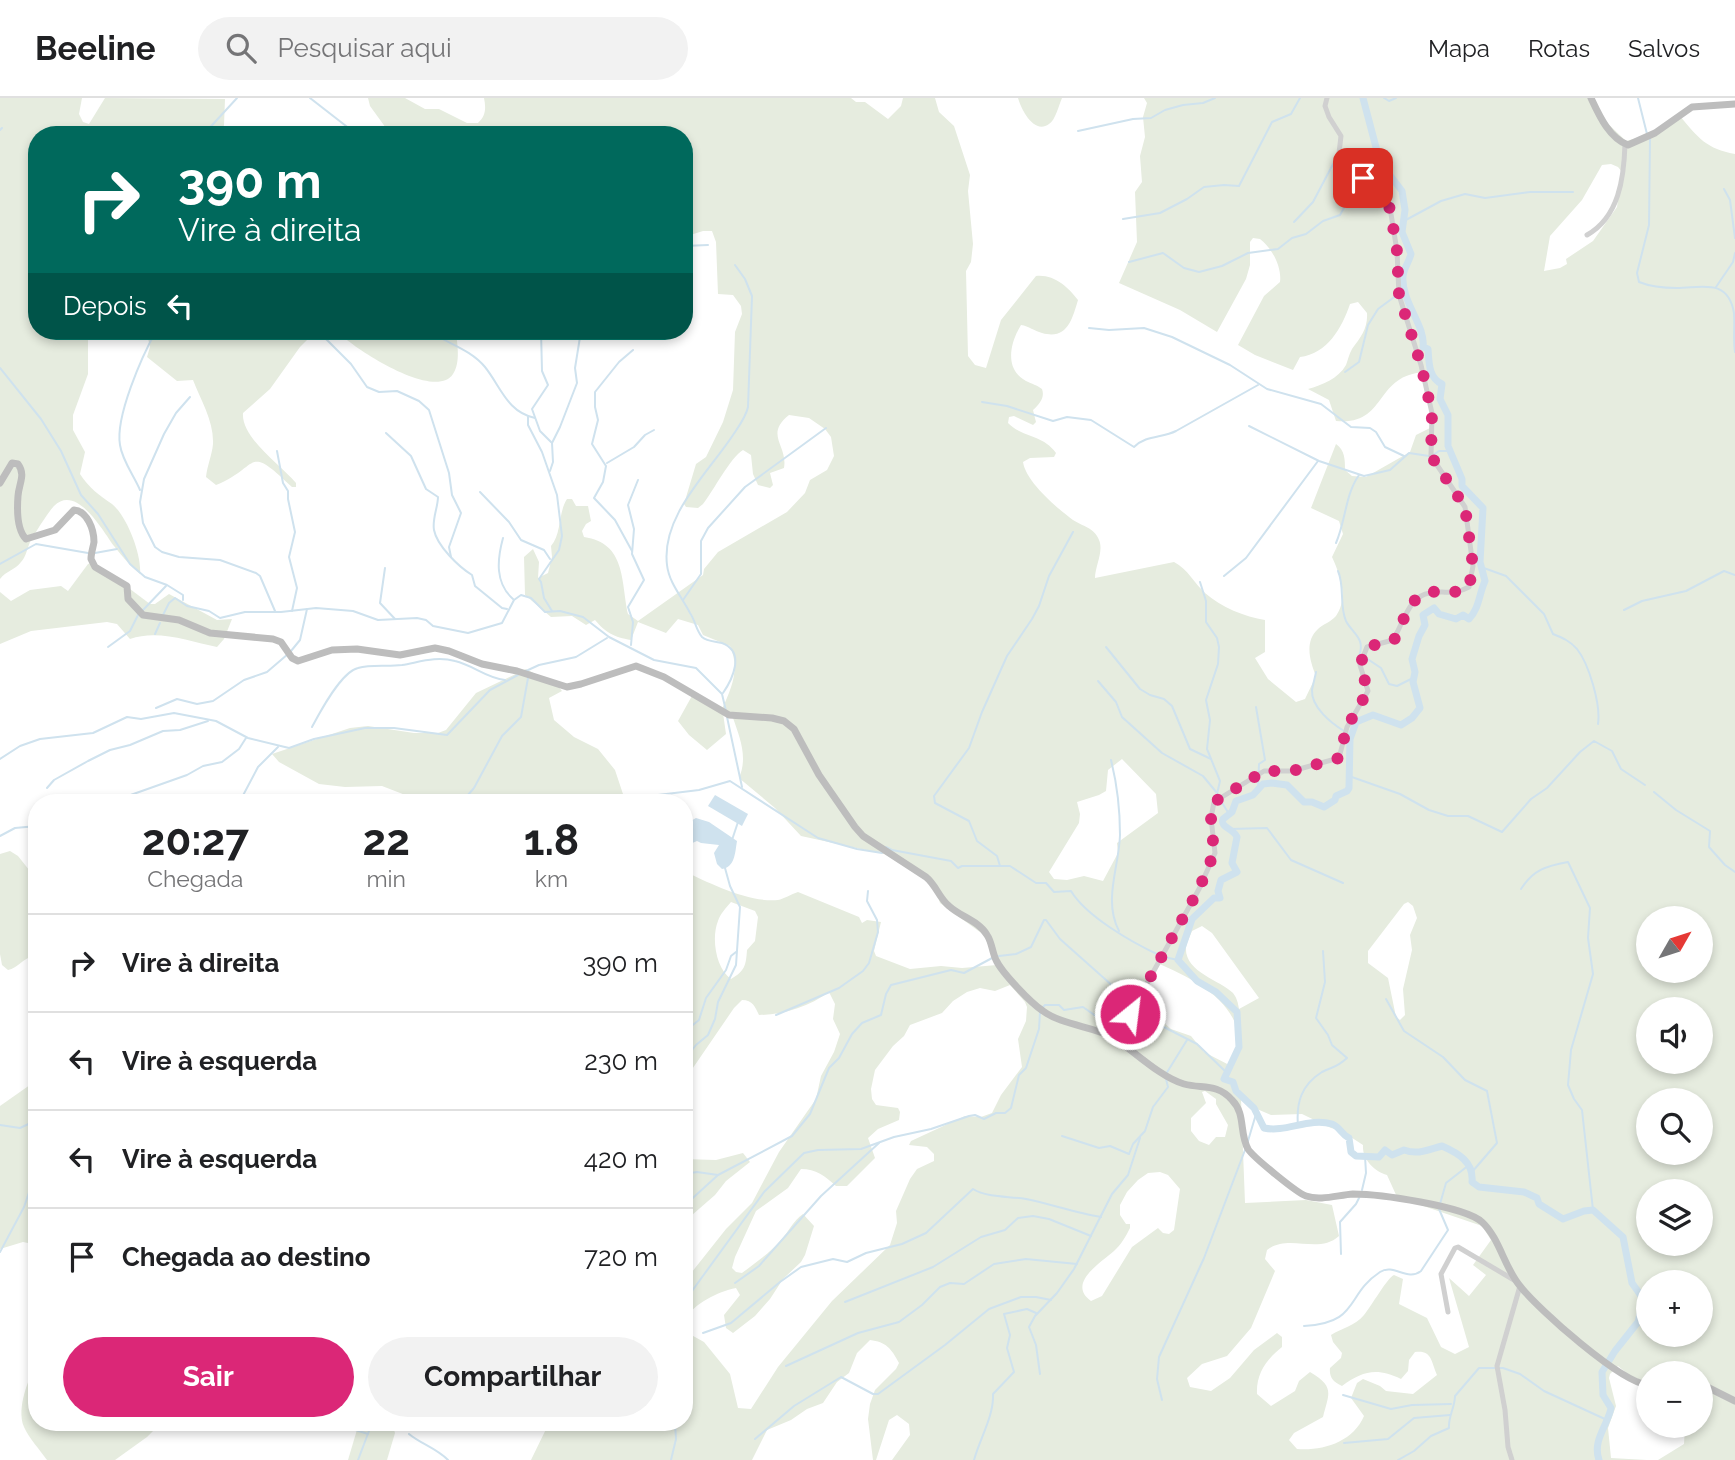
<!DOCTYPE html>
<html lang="pt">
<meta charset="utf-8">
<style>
body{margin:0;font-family:Raleway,sans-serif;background:#f2f2f2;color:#202124;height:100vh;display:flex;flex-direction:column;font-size:26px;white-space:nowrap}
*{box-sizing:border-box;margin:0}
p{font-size:23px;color:#757577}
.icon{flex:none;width:38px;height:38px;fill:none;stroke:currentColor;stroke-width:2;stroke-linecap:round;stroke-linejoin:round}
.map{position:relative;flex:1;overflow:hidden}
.drawer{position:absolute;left:28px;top:696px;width:665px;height:637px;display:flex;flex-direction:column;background:#fff;border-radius:28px;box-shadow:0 4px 10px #0003}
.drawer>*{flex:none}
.banner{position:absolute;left:28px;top:28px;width:665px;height:214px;border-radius:28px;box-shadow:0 4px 10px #0003;background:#00695c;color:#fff;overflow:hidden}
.needle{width:46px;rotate:51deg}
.controls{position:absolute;left:1636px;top:808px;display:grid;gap:14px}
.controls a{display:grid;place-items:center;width:77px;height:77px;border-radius:50%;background:#fff;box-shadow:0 4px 10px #0003;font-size:35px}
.pin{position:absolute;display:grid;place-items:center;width:60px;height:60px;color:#fff;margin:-30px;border-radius:14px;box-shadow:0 4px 10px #0006}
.me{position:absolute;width:77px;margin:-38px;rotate:29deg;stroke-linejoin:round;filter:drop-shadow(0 0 5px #0008)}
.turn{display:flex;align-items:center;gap:24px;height:147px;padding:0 35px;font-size:32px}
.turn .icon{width:91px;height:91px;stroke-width:2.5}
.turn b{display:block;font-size:49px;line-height:60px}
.then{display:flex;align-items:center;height:66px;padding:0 35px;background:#0003;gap:14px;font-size:26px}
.eta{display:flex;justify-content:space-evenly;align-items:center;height:119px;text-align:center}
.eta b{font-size:42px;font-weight:700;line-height:49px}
.cta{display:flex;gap:14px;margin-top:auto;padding:14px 35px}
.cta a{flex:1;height:80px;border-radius:42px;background:#db2777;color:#fff;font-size:28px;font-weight:700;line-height:80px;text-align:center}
.cta a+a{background:#f2f2f2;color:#202124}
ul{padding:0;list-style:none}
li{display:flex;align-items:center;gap:21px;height:98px;padding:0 35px;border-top:2px solid #e0e0e0}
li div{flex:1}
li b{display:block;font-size:26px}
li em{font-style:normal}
header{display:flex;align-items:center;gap:42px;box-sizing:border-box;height:98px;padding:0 35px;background:#fff;border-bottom:2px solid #e0e0e0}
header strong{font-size:33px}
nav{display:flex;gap:38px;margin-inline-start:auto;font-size:24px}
.search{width:490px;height:63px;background:#f2f2f2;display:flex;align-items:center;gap:18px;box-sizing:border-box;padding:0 24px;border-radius:38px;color:#757577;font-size:26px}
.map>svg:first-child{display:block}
.green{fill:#e6ecdf;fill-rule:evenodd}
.water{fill:#cfe2ee}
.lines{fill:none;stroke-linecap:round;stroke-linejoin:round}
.stream{stroke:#cfe2ee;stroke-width:2}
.river{stroke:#cfe2ee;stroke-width:7}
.street{stroke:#d0d0d0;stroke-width:5}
.secondary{stroke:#bdbdbd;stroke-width:7}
.route{stroke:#db2777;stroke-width:12;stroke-dasharray:0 21.6}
</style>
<header>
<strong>Beeline</strong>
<div class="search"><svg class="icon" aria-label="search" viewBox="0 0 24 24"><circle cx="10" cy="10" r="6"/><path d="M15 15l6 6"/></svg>Pesquisar aqui</div>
<nav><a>Mapa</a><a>Rotas</a><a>Salvos</a></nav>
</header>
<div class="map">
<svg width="1735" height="1362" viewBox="0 0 1735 1362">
<rect width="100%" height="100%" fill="#fff"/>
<g class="green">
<path d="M0,0H82L79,16L83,24L89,26L105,0L225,1L224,27L221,37H37V233H88V276L73,317V332L85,354L80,376C89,390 99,397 112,406C127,418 142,457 140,476C130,468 122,458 114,448C104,435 77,385 54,408C49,413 33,438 30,444C27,451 26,459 21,464C15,472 6,473 0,481Z"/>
<path d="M368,0H405L425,11H439L467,25H478C486,18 486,10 484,0H851L856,4H865L888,21L901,8L903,0H935L939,14L954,28L970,77L968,93L973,146L971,164L966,173L968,258L975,267L986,270L1001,222L1036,178C1054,176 1068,189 1078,202C1072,222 1067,242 1042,235C1034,233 1029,228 1021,227C1010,245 1004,271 1026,283C1032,286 1037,287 1042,291C1045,299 1040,306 1033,312L1036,324L1033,327L1014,318L1009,319L1008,325C1024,341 1042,336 1056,355L1054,359L1030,360L1023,364C1026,384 1057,410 1073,422C1082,428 1095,430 1099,442C1104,453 1095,468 1095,480L1174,464C1188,471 1194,485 1205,495C1221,509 1245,519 1265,522V554L1255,560L1268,581L1296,604L1305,601L1316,578C1310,563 1304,544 1318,531C1323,526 1331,524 1336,518C1349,499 1340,477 1332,459L1343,436L1339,423L1311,410L1336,346C1345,352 1345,362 1345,372L1352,378L1366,379L1410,354L1416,337L1434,328L1425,274C1373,277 1388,328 1336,323L1329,302L1308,291C1322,287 1338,281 1346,267C1348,262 1349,256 1352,251C1361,239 1368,230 1367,215L1358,204L1350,206C1342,230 1327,256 1300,259L1293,272L1255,257L1238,247L1264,198L1280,184C1282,169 1272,150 1260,141L1253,140L1250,144V167L1246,181L1217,234L1180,212L1119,185L1137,144L1135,94L1142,84L1140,58L1145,39L1143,19L1147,5L1144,0H1594L1602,20L1626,43L1652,36L1680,18C1698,40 1707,51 1735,56V1362H1658L1684,1346L1685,1328H1701V1276H1648V1285L1629,1277L1618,1268L1610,1276L1609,1280L1616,1308L1608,1330L1611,1360L1647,1362H892L910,1337L909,1326L897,1317L889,1322L876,1362H873L868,1321L870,1306L875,1292L896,1271L899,1265C891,1250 886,1244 870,1242L857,1255L849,1275L837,1284L823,1305L807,1311L791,1322L767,1332L752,1362H531L549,1325H684V1229L686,1234L704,1244L730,1276L738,1310L751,1311L778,1269L832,1203L890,1147L897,1125L896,1113L910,1081L917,1071L934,1063V1056L927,1049L909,1047L911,1043L965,1018L981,1019L992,1015L1001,997L1022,969L1018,941L1026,923L1027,909L1025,904L1010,887L995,893L980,890L967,894L953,903L942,915L910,927L904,938L893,948L875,972L871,991L872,1001L876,1007L898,1010L900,1014L899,1022L878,1031L868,1040L875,1060L847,1088H836C825,1078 816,1071 801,1071L788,1090L756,1113L735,1159L732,1170L736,1174L742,1175C755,1165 770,1155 781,1142C789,1133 793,1123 803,1116L814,1128L805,1157L801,1164L783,1181L770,1201L755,1218L733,1235L726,1230L724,1217L740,1197L736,1190C717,1194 695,1205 684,1222V1184L726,1131L752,1105L779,1054L816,1001L821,978L834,954L840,936L833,921L835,906L829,894C810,908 783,917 759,917C755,909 753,902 742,902L734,910L684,983V818L687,815V805L684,800V773C709,785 749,805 778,802C784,801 791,796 798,794L859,819L862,825L867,822L881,824L874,853L876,858L910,871L941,868L962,870L997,867L984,837L940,805L933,785L898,759L801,738L775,710L739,680C748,659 740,640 733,620L723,615L726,636L707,652L689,637L678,623L693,596L722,611C732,589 740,571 730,548L703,537L698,527L678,521L666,535L638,524L631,542C614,539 606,535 595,522L586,527L572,518L551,519L525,497L524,459L533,451L539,464L538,480L548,475L552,459L551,448C562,435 558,415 567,401H572L576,408H588L591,423L586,426L582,433L584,439C626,445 621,483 628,516L638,523L703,477L704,471L718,454L787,414L805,395L810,382L827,372L834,358L831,339L825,331L809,320L789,317C764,337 788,347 784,370L770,375L773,387L770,390L758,387L753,376L751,357L743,352C730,360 714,392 703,406L698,410L686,409L684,406L696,366L706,359L723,324L733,292L735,234L742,216L741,208L733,197L718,196L716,144L712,133H703L684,139V37H391L370,8ZM1611,66L1618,69L1622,74L1617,109L1593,143L1566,161L1567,166L1560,170L1544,173L1550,138L1582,102L1602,67ZM1122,661L1156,696L1158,715L1117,745L1118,755L1103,783L1084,778L1067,782L1054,781L1049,774L1079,725L1080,716L1077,704L1099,697L1106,693L1108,672ZM731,804L755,813L758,819L755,843L747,852C746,867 745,873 731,881C716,871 711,840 718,823C720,816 726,810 731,804ZM1408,804L1413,808L1417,820L1410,837L1412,852L1403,891L1405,917L1400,922L1396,919L1388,880L1368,865V853L1404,806ZM1648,821H1701V873H1648ZM1202,828L1212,835L1259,900L1239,911C1238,905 1237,900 1233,895C1220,882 1184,874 1186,849C1187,844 1190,838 1192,833ZM1157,865C1200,883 1257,914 1233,969L1204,954L1191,938L1171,931L1136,899ZM1648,912H1701V964H1648ZM1205,993L1216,1001V1006L1228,1027L1225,1039H1216L1209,1047L1199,1043L1191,1033V1020L1206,1005L1202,994ZM1241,1001L1250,1008L1271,1017L1302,1016L1331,1030L1340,1032L1363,1047C1362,1061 1374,1073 1387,1077L1397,1099L1482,1128L1491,1142L1473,1167L1486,1177L1469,1198L1449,1180L1469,1249L1455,1256L1441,1249L1427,1220L1399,1206L1403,1181L1394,1177C1387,1180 1371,1209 1364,1217C1355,1228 1342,1230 1331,1237L1333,1244L1342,1255L1341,1260L1330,1270C1329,1279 1333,1284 1342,1288C1362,1273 1377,1269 1401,1281L1408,1273L1409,1262L1415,1254C1432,1252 1431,1263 1437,1277L1413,1296L1386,1293L1380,1288L1363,1281L1357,1285L1351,1300L1364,1318C1353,1344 1323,1353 1297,1351L1289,1342L1294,1335L1323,1319C1329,1295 1335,1289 1310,1274L1299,1283L1295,1293L1271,1308L1257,1296C1256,1275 1267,1261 1282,1249V1239L1277,1235L1254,1252L1230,1280L1211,1293L1190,1289L1187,1280L1202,1266L1227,1258L1251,1230L1275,1173L1265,1161L1267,1152C1289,1135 1318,1157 1339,1138L1332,1107L1306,1102L1245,1105ZM1648,1003H1701V1055H1648ZM1160,1074L1168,1077L1180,1091L1174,1132L1169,1136L1163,1135L1158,1130L1132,1149L1102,1198L1091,1203C1066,1185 1102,1164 1114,1153C1121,1147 1126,1138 1130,1130V1126H1126L1120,1117V1107L1127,1094L1138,1082L1148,1075ZM1648,1094H1701V1146H1648ZM1648,1185H1701V1237H1648Z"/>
<path d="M1018,0H1062C1059,7 1055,23 1049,26C1034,37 1021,11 1018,0Z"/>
<path d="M123,233H316L300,249L270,291L243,315C241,340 280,366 296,385V389H292C245,344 261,369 216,387L206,379C207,368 212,357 213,346C214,323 201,303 193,282L177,283L147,259L150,249L147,236L125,235Z"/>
<path d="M337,233H456C457,246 461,264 453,276C435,304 351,249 337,233Z"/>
<path d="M94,464L150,506H155L169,496L217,522L232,521L224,541L217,549C189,543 157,531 130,541L117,526L107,524L31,533L0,546V494L11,503L30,492L61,488L68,493L88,466Z"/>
<path d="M526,571L558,588L562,593L549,600L554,622L574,639L598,651L615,672L626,705H456L454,702L443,700L426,705L382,688L345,689L319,686L279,664L272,656L350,630L368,628L414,635H438L446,632L476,595Z"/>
<path d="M10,753L18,758L37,782V860L34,858C23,860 18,870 8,872L2,867L0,856V756Z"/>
<path d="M37,982V1129L28,1145L23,1144L0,1151V1008Z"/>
<path d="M743,1055L750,1064L726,1083L715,1097L684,1124V1061L716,1062Z"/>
<path d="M37,1263V1325H161L147,1339L115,1362H47C40,1352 29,1340 24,1329C16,1309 29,1281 37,1263Z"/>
<path d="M359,1325H392L395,1335L387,1362H348Z"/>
</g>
<g class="water">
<path d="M715,697L748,716L742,728L708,708Z"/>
<path d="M696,720L709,724L737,743C735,755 735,769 722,771L717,766L714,755L719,747L701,745L697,743L690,746L685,740L687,725Z"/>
</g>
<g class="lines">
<g class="stream">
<path d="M310,0L355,35"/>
<path d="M1384,0L1389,3L1396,0"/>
<path d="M1638,0L1647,36"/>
<path d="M0,32L2,30"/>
<path d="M1078,33L1133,21L1151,20L1165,12L1183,7L1203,5L1215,0"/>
<path d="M203,37L237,0"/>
<path d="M1650,41L1649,127L1637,175L1639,184C1649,188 1665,190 1677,190C1702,190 1728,180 1734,215C1735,228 1733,241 1735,254"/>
<path d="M1343,61L1351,59L1363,61L1379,56"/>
<path d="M1377,90L1394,81"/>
<path d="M1724,91L1730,102L1735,140"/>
<path d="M1123,121L1160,115L1187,101L1204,89L1224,87L1239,88L1272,24L1291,16L1300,0"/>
<path d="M1404,123L1441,103L1465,96L1485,100L1530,94H1573"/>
<path d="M1294,124L1313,104L1333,66L1339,61"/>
<path d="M684,148L708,147"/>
<path d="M1129,164L1163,155L1184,170L1199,174L1222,168L1248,155L1278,151L1292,140L1306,136L1323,123L1340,117L1349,101L1365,98L1370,93"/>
<path d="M1716,189L1733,164L1735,155"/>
<path d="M1402,195L1406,194"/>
<path d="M1089,230L1109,232L1144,230L1172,239L1230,267L1267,291L1321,306L1351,329L1370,330L1376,334L1385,349L1404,358"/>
<path d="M318,233L351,266L367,289L379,294L397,293L419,303L429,312L449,375L452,397L461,415L449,449L451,459"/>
<path d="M429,233C448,246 470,251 485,269C501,289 507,314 535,320"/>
<path d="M541,233L542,273L548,287L532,311L540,333L551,344"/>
<path d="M0,270L41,321L61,353L81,397L98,416L130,466L145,479L167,487L183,497V502"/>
<path d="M1345,274L1359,264L1368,227L1378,211L1397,197"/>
<path d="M190,299L176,315L164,336L144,381L140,404L143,425L155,449L162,454L179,459L220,462L256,475L260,478L275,513"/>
<path d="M982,304L1007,308L1053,323L1067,319L1091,322L1134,349C1146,337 1162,340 1176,333L1258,287"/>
<path d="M528,319V327L542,354L557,397L562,438L559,452L539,481L541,484L544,500L552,513"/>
<path d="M1249,328L1319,363L1364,378L1390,372L1409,355L1429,358"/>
<path d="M386,335L411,358L426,391L438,399C438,409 432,421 434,432C437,448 459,469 472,477L475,488L502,510L507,511"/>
<path d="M277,353L283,385L288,393V401L295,434L289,459L297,490L292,513"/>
<path d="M1433,357L1439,353H1450"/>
<path d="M607,365L634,349L645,337L654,332"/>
<path d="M550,373L553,364L552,345L560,329L577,285L575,270L581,233"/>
<path d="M140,392C134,378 122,362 120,347C115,319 142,258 156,233"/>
<path d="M480,394L509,424L521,442L544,452L550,461"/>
<path d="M503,440C497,462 495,485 513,501"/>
<path d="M1336,445C1346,422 1345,397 1359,377"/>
<path d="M632,453L615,422L594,400L603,384L606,368L592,346L598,322L595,309V294L619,264L633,252"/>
<path d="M95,455L117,451"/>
<path d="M0,466L36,446L88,455"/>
<path d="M1481,469L1506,478L1544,516L1553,536C1563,540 1570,543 1577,551C1589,566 1601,607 1598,626"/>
<path d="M385,470L380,505L395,521"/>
<path d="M1338,473C1345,489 1339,507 1346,523C1352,535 1366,540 1359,558H1361"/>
<path d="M1224,478L1246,460L1318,363"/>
<path d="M1200,484L1206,503V524L1217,540L1219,549L1218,566L1206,602L1210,622L1207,651L1220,683L1217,696"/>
<path d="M683,502L701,476V443L708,430L745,389L826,330"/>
<path d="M143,512L166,488"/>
<path d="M1624,512L1642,503L1686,493L1724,473L1735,477"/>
<path d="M163,517L169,505L175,500L187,508L209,513L220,520L245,514H281L316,510L353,513L378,522L417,520L426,522L433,528L468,535L502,525L514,502L521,497L531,500L545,514L560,513L583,519L609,539L654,562L696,570L722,596L726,613"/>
<path d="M155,536L160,525"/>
<path d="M631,547L633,524L628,509L644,482L632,456L634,431L628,407L638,382"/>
<path d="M108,549L130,533L139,515"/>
<path d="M1106,549L1140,591L1150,597L1164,601L1172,608L1190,651L1211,661"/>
<path d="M291,553L300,542L307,511"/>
<path d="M1366,560L1381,570L1389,586L1397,588L1413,580"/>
<path d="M526,573L539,567L576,559L607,540"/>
<path d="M1316,574C1315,580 1313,586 1312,592C1311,609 1331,625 1344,633"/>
<path d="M1098,583L1116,604L1122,619L1162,655L1203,678L1217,695"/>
<path d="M723,595C732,582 746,554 722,545C715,543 708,544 702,539C696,532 695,522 690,515C682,499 669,485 667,467C661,418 708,375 733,337C739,328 746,319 748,309L752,198L745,181L735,167"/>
<path d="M1256,609L1265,662L1259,666L1258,690"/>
<path d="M156,610L177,601L197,606L213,603L244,582L267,574L288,556"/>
<path d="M727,619L742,689"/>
<path d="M312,629C320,614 341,574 358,570C372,566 387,569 402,567C420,564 436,558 455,563C473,567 486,580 505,582"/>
<path d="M0,661L20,648L40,641L93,635L127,619L141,621L174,615L216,623L248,640L289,650L314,641L365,630H394L447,637L490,592L518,577"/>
<path d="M1111,662C1117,686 1120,712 1120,737C1119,770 1103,802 1119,833"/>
<path d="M1349,678L1400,696L1429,712L1448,718H1468L1502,734L1531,701L1547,690L1580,654L1594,643L1612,653L1621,671L1645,687"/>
<path d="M47,690L54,682L88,663L110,652L130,647L163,633L180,632L208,623"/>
<path d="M1654,694L1676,712L1710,733L1709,749L1725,767L1735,774"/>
<path d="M1221,703L1229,716"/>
<path d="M108,705L187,677L203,668L222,664L239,651L246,640"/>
<path d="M239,705L258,669L278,649"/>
<path d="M461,705L474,690L502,638L521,619L528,580"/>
<path d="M642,705L658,697L699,692L730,683L818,740L857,751L882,755"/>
<path d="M1230,731L1267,730L1291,762L1343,785"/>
<path d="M0,738L15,730L37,728"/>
<path d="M732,742L738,724"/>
<path d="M886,749L892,752L951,763L958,770L962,768H1010L1036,785H1046L1054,794L1071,793C1086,818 1131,844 1159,857"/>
<path d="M1000,768L997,758L977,743L969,723L935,705L934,698L969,650L982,614L1007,558L1032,521L1039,508L1049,478L1073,434"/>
<path d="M1521,791C1533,772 1546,768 1568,764L1590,810L1588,840L1593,876L1571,952L1568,987L1574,1001L1582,1012L1593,1112"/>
<path d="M999,858L1016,856L1031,849L1044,822H1046L1060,841L1133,906"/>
<path d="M1164,859L1178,862"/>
<path d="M1386,901L1404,933L1443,959L1465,982L1487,993L1497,1045L1472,1074"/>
<path d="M1043,909L1045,907H1059L1064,912L1083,909L1100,921L1126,920"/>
<path d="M1137,909L1154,924L1197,946L1226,974"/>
<path d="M776,917L839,890L863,873L869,865L878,834L877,822L867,803L868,793"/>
<path d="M1131,921L1142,917"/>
<path d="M684,934L699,922L706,900L726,872L731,858L736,854"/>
<path d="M684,962L696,947L708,937L715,921L718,904L736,867L740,809L730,788L725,770"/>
<path d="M1166,976L1187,942"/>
<path d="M0,1027L20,1030L37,1022"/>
<path d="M1298,1028C1296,1005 1301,987 1322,974C1333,968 1335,971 1347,960L1332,947L1328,937L1316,920L1325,884L1323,853"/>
<path d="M1062,1038L1099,1050L1110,1048L1129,1056L1133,1046L1145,1033L1153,1009L1168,989L1166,981"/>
<path d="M1248,1043L1256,1016"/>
<path d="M684,1076L697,1074L718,1077"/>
<path d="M1362,1092L1366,1075L1365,1058"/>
<path d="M1440,1106L1446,1085L1469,1067"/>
<path d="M684,1108L718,1077L792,1038L810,1016L829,970L839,960L852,936L862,925L881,917L886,896L891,887L951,872L964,875L994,859"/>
<path d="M0,1154L24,1109L37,1071"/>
<path d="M1341,1156L1340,1124L1356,1106L1360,1098"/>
<path d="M735,1185L759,1168L821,1098L879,1045"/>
<path d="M684,1204L764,1094L804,1055L818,1052L861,1051L894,1039L931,1031L969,1018L975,1017L984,1021L996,1015H1005L1011,1010L1019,977L1026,970L1039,931L1040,914"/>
<path d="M845,1204L933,1169L981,1139L1005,1132L1018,1120L1033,1118L1049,1121L1091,1138"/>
<path d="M1304,1228C1360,1225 1345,1197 1380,1174C1394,1165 1407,1184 1421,1173L1448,1132L1439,1111"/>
<path d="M703,1235L731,1225L780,1184L801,1169L833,1161L847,1164L866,1155L902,1146L926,1135L973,1091C988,1100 1008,1098 1026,1101C1051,1106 1075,1115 1101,1119"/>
<path d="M786,1268L858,1235L899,1224L922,1207L940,1189L950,1185L964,1186L994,1166L1026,1161L1077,1166"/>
<path d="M1040,1276L1036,1247L1029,1229L1035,1218L1057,1195L1074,1171L1112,1096L1128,1077L1140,1040"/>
<path d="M1343,1297L1391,1311L1412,1307L1451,1306"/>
<path d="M1162,1302L1157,1281L1159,1259L1204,1160L1245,1052"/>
<path d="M334,1325L368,1336"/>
<path d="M409,1336C421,1346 436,1350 448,1362"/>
<path d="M755,1341L794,1308L841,1279L873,1296H878L945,1247L989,1211L1021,1199H1036L1051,1202"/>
<path d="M1344,1345L1388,1341L1414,1320L1450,1317"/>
<path d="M358,1362L372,1325"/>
<path d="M671,1362L676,1341L675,1325"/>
<path d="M974,1362C980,1340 994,1318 993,1296L1014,1274L1007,1250L1010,1237L1004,1216L1027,1211L1036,1215"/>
<path d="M1398,1362L1414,1353L1431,1338L1449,1330C1448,1319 1455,1309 1455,1298L1479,1270H1503L1520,1276L1544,1293L1607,1322"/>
</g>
<path class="river" d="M1363,0L1377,53L1386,72L1402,93L1405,112L1402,134L1411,156C1409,164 1404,170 1403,178C1401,204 1426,228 1423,249L1428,251C1429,266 1429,280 1442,286L1440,301L1448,317V348L1462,381V388L1483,410L1480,464L1485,483C1479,496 1479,511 1469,521L1463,517L1456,521L1439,516L1434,510L1423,517L1425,527L1419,538L1412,561L1415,574L1413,584L1420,610L1412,620L1401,627L1373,617L1356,624L1350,641L1349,690L1347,693L1336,698L1335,702L1324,709L1312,704H1304L1287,687L1272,685L1263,686L1253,697L1236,703L1232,714L1223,721C1220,730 1233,730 1237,739L1232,765L1237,774L1221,782L1218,793L1220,800H1214L1192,821L1178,862L1197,883L1216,894L1237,914L1239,949L1224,981L1233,984L1236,993L1254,1010L1264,1030C1286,1035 1309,1019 1332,1026C1340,1029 1341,1036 1349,1040L1351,1054L1356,1058L1379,1059L1385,1052L1392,1057L1404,1052C1418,1057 1427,1052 1442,1048C1458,1055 1474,1064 1472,1084L1479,1089L1524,1094L1537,1100L1539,1106L1563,1121L1584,1113L1593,1112L1623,1139L1632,1185L1644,1202L1638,1224L1615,1253L1602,1274L1603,1297L1611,1310C1608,1327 1592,1342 1599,1362"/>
<g class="street">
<path d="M1587,137C1619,119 1624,80 1625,46"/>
<path d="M1120,943L1130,916L1199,791L1215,755L1211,720L1214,704L1264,673H1292L1339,660L1347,629L1368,593L1360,567L1367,549L1393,542C1403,526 1409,497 1430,495C1447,492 1452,498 1469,489L1473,468L1465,409L1431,358L1432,315L1421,267L1399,197L1397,153L1391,116L1389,108L1363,80L1342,65L1339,55L1341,38L1329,19L1325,8L1327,0"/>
<path d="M1448,1214L1441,1176L1455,1150L1458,1149L1514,1182"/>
<path d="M1512,1362L1508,1349L1505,1312L1497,1268L1520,1188"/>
</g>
<g class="secondary">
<path d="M1591,0C1599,17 1609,40 1628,47L1655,35L1692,9L1735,6"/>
<path d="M0,385L12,365L18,366C26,377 19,385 18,398C17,411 17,432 26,441L55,432L74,412C87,413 94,431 94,444C93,450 91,455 91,461L95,469L127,488L128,501L143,517L179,522L210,535L273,541L281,544L292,560L298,563L332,552L357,551L400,557L435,550L449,553L482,566L517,573L567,589L581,586L636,568L664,579L729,617L772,620L784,623L794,631L819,677L855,729L863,738L926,779C936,787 939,800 949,808C961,819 979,823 987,837C992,844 992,854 996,862C1002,875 1031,905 1043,913C1062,927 1091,928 1113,939C1134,953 1160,979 1184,986C1202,991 1217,985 1232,1002C1246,1016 1239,1035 1248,1051C1253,1059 1297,1095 1306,1098C1320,1103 1338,1097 1353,1096C1379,1096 1464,1108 1482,1124C1500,1141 1504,1169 1520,1188C1539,1212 1620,1284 1648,1287"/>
<path d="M1701,1286L1735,1303"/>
</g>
</g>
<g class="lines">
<path class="route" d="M1130,916L1199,791L1214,755L1211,720L1214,704L1264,673H1292L1339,660L1347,629L1368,593L1360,567L1367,549L1394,542C1403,526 1409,497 1430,494C1447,492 1452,498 1469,489L1473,468L1465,409L1431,358L1432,315L1421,267L1399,197L1397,153L1391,116L1389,108L1363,80"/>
</g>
</svg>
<div class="controls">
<a><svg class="needle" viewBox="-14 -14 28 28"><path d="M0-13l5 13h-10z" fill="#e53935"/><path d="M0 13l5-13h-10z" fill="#757577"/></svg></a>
<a><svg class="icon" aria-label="sound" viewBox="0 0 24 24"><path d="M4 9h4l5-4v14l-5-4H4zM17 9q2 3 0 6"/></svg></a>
<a><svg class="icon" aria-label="search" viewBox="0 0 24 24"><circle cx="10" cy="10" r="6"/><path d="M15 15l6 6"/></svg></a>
<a><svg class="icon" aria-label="layers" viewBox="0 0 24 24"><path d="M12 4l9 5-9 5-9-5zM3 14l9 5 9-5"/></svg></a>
<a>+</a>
<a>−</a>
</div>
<div class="pin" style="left:1363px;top:80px;background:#d93025"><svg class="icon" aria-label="arrive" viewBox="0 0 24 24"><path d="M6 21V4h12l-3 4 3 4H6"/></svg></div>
<svg class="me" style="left:1130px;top:916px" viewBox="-20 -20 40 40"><circle r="17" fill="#db2777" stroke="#fff" stroke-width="3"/><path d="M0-11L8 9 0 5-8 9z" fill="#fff"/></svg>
<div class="banner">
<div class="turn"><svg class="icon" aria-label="right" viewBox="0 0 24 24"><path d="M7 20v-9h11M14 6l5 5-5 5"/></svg><div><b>390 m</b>Vire à direita</div></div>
<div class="then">Depois<svg class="icon" aria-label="left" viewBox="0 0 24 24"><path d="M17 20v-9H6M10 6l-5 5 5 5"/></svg></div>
</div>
<section class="drawer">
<div class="eta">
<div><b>20:27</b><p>Chegada</p></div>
<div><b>22</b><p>min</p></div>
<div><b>1.8</b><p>km</p></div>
</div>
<ul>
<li><svg class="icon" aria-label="right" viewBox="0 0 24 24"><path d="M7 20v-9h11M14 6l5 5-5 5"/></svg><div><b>Vire à direita</b></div><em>390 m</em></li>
<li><svg class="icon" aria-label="left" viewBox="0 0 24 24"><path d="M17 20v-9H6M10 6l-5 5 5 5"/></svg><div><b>Vire à esquerda</b></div><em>230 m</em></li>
<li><svg class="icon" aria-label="left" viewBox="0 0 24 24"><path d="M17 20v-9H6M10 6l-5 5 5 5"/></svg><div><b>Vire à esquerda</b></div><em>420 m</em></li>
<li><svg class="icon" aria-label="arrive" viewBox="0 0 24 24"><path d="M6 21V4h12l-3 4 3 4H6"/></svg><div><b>Chegada ao destino</b></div><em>720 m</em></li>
</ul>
<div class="cta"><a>Sair</a><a>Compartilhar</a></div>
</section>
</div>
